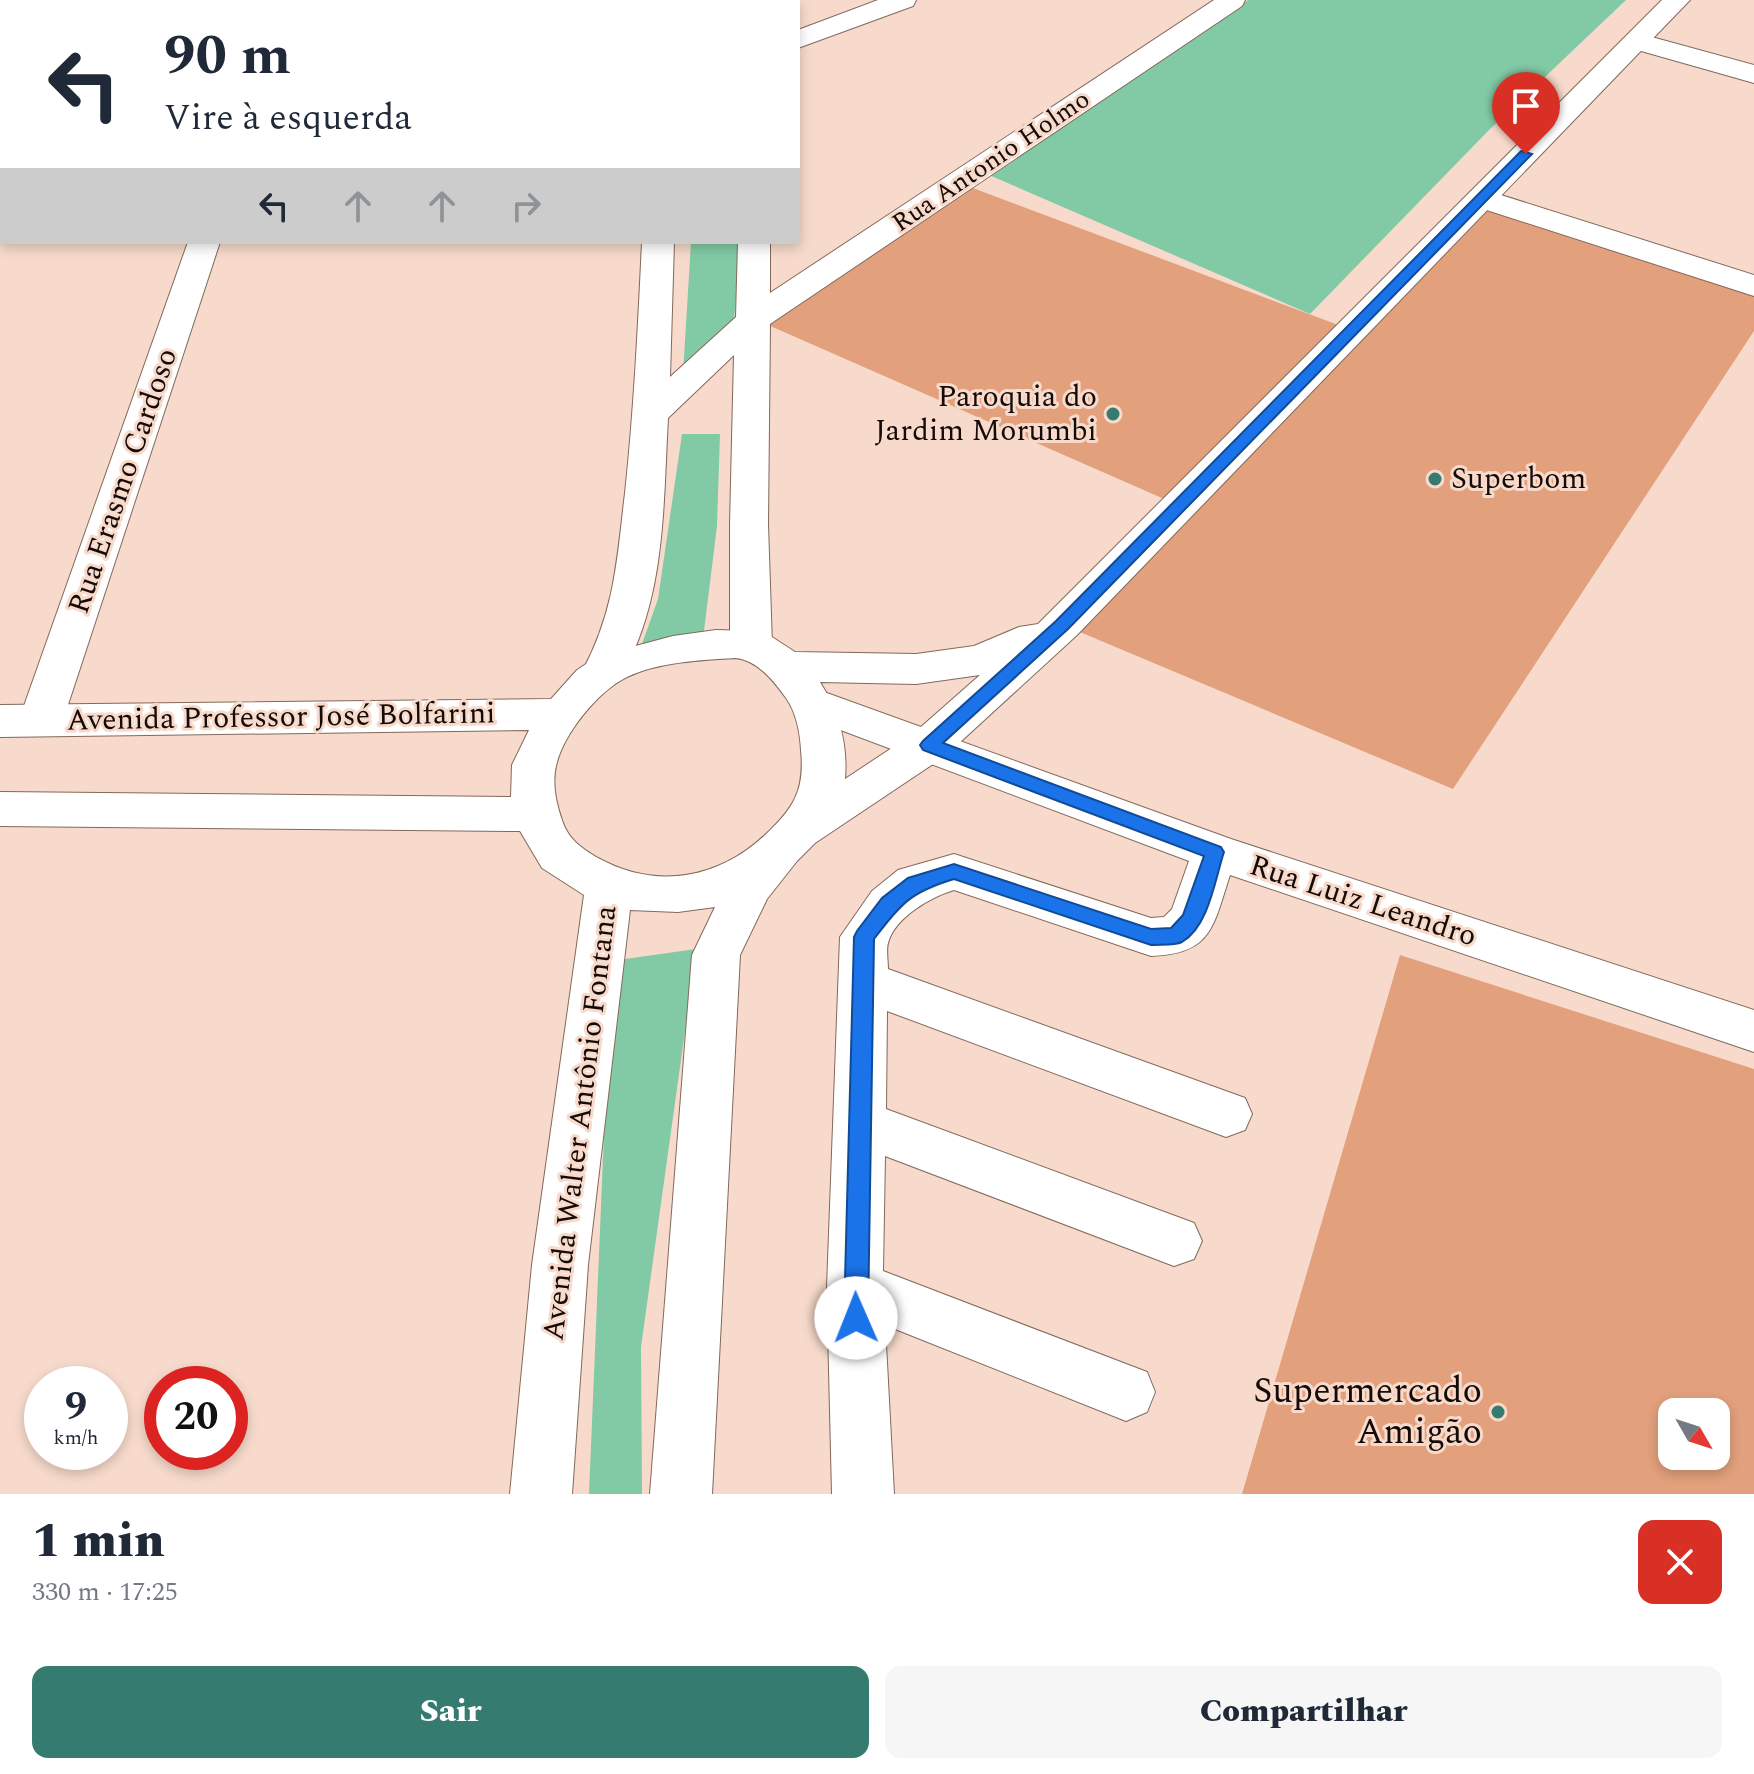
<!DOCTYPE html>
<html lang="pt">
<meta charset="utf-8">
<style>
body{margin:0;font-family:Spectral,serif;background:#f6f6f7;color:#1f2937;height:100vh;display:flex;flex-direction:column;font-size:30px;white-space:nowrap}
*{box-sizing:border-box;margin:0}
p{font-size:26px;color:#747a83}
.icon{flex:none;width:44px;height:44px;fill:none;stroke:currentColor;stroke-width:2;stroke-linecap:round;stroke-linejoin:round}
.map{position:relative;height:1494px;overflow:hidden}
.sheet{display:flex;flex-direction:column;background:#fff;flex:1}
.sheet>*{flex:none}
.top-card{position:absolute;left:0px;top:0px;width:800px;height:244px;box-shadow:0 4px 12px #0003;background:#fff;color:#1f2937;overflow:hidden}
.needle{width:52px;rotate:129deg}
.buttons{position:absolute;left:1658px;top:1398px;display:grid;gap:16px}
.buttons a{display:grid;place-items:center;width:72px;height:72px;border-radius:16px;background:#fff;box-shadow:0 4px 12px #0003;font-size:40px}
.speed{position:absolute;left:24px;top:1366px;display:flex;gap:16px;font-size:40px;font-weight:700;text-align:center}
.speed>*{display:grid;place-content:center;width:104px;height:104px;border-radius:50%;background:#fff;box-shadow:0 4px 12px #0003;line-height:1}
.speed small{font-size:20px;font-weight:400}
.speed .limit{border:12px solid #d22;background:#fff;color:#111}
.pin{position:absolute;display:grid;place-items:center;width:68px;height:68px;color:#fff;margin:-82px -34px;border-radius:50% 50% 50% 0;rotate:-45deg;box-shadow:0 0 8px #0007}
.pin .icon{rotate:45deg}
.me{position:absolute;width:88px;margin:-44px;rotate:359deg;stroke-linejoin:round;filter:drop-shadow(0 0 6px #0008)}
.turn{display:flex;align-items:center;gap:28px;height:168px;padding:0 32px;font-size:36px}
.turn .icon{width:104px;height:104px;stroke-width:2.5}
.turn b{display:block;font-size:56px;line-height:68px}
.lanes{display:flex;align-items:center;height:76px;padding:0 32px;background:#0003;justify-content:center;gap:40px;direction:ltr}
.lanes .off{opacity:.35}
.round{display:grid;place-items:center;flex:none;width:84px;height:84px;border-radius:16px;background:#f6f6f7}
.summary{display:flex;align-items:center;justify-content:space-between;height:136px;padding:0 32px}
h1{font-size:48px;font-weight:800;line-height:60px}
.cta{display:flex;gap:16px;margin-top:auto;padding:16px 32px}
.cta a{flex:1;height:92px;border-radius:16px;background:#367b70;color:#fff;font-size:32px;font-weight:800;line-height:92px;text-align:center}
.cta a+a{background:#f6f6f7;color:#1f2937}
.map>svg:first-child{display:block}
.green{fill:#82caa5}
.building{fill:#e2a07c;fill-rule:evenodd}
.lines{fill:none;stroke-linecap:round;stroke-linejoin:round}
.minor-casing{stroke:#82695b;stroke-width:2}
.major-casing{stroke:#82695b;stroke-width:2}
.minor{fill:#fff;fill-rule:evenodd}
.major{fill:#fff;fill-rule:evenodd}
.route{fill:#1a73e8;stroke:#114b97;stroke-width:2}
.poi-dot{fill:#367b70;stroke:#f7dacb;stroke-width:3}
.labels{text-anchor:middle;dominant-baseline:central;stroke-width:6;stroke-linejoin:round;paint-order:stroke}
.far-street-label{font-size:26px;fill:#140a06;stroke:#f7dacb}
.poi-label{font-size:30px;fill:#140a06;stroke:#f7dacb;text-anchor:end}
.street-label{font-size:30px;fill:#140a06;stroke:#f7dacb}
.near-poi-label{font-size:36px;fill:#140a06;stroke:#f7dacb;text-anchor:end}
</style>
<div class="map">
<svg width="1754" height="1494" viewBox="0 0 1754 1494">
<rect width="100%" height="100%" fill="#f7dacb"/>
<g class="green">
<path d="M1248,0H1626L1489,130L1310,314L989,175Z"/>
<path d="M691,242H741L733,331L683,374Z"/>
<path d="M682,434H720L717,526L704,631L642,644L658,599Z"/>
<path d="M703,948L690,995L641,1347L642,1494H589L610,990L618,960Z"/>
</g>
<g class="building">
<path d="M965,185L1341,326L1171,502L768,325Z"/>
<path d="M1487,200L1754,287V331L1453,789L1068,627Z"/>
<path d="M1400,955L1754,1069V1494H1242ZM1672,1412H1716V1456H1672Z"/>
</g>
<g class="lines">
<defs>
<g id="minor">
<path d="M0,0H27L2,2V9Z"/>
<rect x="663" y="0" width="26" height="2"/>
<rect x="743" y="0" width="26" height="2"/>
<path d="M878,0H916L913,6L798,48V30Z"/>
<path d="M1214,0H1245L1242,6L770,324L768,524L772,645L766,655L751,659L736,655L730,645V524L734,355L668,418C663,507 666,601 619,680L604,685L589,680L583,670C615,610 617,559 625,493C634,409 638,326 642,242H674L670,377L736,317L738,242H770V293Z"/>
<path d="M1637,33L1754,65V83L1627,47L1623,41L1627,35Z"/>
<rect x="0" y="183" width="2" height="18"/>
<path d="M1482,189L1754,275V296L1471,205L1466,198L1471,191Z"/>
<path d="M188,242H220L63,720L56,731L41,736L26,731L19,720Z"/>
<path d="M813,688L1231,839L1754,1010V1052L1230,875C1213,927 1212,954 1151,956L954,890C931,897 895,917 888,943C886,950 888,961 888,969L1245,1098L1252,1114L1245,1130L1226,1137L887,1011L886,1109L1194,1223L1202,1241L1194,1259L1174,1266L885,1156L883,1271L1147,1372L1155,1392L1147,1412L1126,1421L885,1325L894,1494H832L827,1287L840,937L872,891L898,870L954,854L1151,918L1164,917L1172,909L1189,861L798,714L792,703L798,692Z"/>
</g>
<path id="major" d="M1662,0H1690L1077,635L945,756L815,843L797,861L767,899L740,955L712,1494H650L692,955L715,907L678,912L630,910L588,1265L572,1494H510L532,1265L584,895L542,868L520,831L0,826V792L511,797L512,765L529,730L0,737V705L551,699L577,670L598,656L673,636L716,630L749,631L772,637L795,652L916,654L974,646L1019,627L1038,624ZM735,658C757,660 773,680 786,698C796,712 800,732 801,750C805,790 794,808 765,835C718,879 656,890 598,858C581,848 568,839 562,820C556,803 552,783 556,766C563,734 598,691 627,677C659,662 700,660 735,658ZM980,675L913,734L845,779C848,743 839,712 820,682L916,684Z"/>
</defs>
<use href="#minor" class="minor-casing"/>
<use href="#major" class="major-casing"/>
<use href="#minor" class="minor"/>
<use href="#major" class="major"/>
</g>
<path class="route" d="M1521,151L1532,154L1068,629L943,743L1221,847L1224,852C1215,879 1209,926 1182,942C1174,946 1160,944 1151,945L954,879C911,892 901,903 874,939L868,1318L864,1326L856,1330L847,1326L844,1318L854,937L857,931L882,898L908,878L954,864L1151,929L1171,928L1183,915L1204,856L923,750L920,745L923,741L1056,621Z"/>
<g class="poi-dot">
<circle cx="1113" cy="414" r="8"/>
<circle cx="1435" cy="479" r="8"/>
<circle cx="1498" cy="1412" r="8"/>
</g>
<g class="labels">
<g class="far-street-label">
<text transform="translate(991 161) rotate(-34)">Rua Antonio Holmo</text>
</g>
<g class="poi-label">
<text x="1097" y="397">Paroquia do<tspan x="1097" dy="34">Jardim Morumbi</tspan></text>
<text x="1451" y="479" text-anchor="start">Superbom</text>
</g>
<g class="street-label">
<text transform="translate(123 481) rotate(-71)">Rua Erasmo Cardoso</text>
<text transform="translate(281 717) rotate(-1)">Avenida Professor José Bolfarini</text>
<text transform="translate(1363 901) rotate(18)">Rua Luiz Leandro</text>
<text transform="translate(580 1123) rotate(-83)">Avenida Walter Antônio Fontana</text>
</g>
<g class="near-poi-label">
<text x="1482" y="1391">Supermercado<tspan x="1482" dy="41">Amigão</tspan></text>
</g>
</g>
</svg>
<div class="buttons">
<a><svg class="needle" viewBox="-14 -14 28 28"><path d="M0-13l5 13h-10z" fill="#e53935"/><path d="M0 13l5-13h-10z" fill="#747a83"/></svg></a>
</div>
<div class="speed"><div>9<small>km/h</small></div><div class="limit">20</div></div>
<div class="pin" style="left:1526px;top:154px;background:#d93025"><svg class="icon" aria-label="arrive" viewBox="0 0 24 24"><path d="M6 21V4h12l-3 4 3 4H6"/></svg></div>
<svg class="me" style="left:856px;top:1318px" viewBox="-20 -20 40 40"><circle r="19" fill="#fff"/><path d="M0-13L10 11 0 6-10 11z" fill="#1a73e8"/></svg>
<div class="top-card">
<div class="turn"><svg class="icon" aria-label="left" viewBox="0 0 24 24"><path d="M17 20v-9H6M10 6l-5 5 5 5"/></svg><div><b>90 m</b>Vire à esquerda</div></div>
<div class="lanes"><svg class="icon" aria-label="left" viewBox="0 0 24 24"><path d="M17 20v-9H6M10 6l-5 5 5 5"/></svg><svg class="icon off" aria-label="ahead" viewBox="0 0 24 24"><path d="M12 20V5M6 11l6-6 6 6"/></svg><svg class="icon off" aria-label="ahead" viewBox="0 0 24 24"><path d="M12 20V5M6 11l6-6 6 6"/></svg><svg class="icon off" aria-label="right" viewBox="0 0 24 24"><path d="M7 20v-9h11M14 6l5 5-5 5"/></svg></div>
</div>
</div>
<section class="sheet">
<div class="summary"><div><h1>1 min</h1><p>330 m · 17:25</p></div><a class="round" style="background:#d93025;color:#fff"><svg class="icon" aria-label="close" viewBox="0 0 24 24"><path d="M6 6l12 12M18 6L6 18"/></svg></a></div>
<div class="cta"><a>Sair</a><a>Compartilhar</a></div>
</section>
